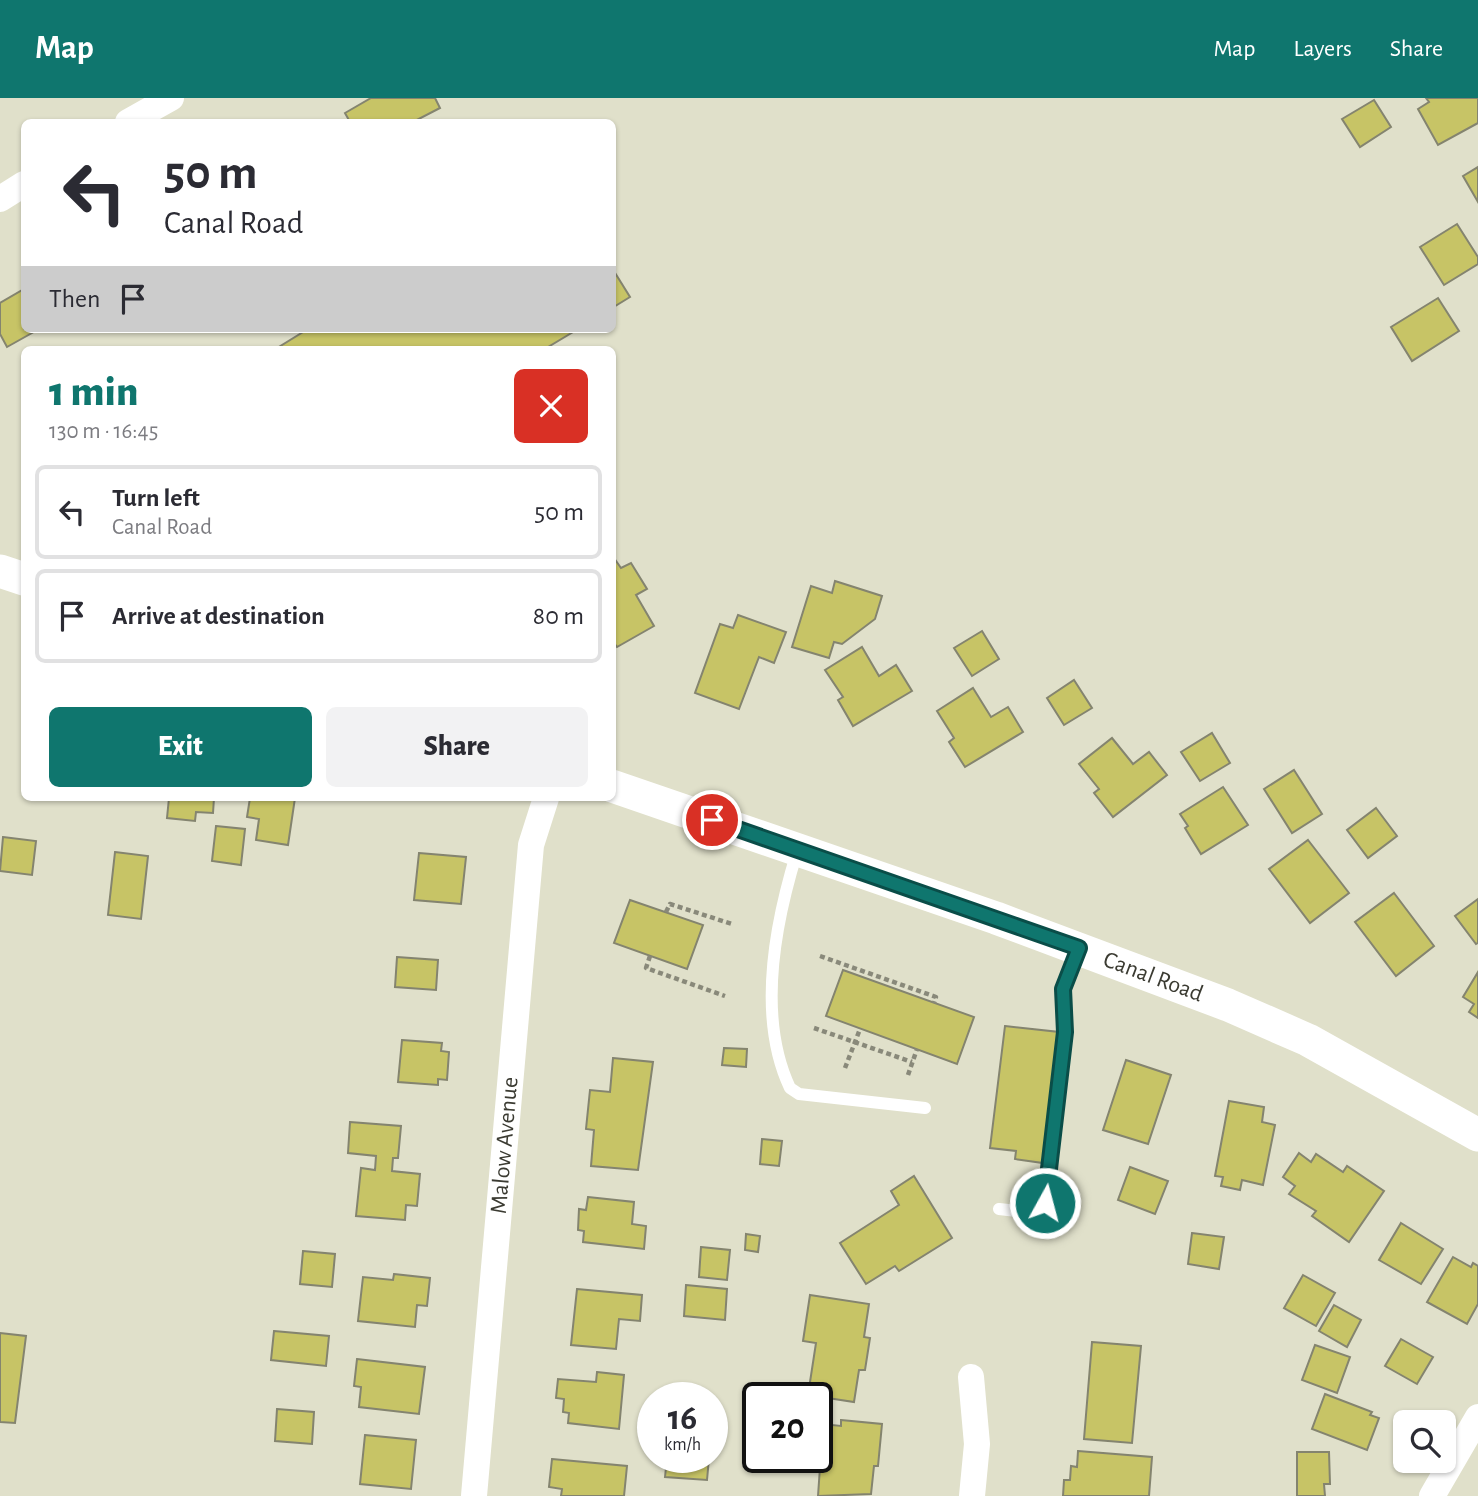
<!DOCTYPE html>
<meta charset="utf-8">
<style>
body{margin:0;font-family:"Alegreya Sans",sans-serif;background:#f2f2f3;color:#2b2b33;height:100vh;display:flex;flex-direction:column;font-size:26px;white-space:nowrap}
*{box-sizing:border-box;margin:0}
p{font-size:23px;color:#7c7c81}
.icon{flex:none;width:38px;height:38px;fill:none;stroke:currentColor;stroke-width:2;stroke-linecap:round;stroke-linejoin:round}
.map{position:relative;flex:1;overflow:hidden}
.details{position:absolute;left:21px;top:248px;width:595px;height:455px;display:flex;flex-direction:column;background:#fff;border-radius:10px;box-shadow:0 2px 5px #0004}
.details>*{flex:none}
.top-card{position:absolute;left:21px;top:21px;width:595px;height:214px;border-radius:10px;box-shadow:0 2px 5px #0004;background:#fff;color:#2b2b33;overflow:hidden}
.controls{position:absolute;left:1393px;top:1312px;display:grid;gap:14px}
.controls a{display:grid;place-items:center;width:63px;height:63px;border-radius:10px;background:#fff;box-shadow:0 2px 5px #0004;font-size:35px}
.speed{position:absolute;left:637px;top:1284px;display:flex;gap:14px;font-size:35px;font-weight:700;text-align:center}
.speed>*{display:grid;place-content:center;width:91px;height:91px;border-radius:50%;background:#fff;box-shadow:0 2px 5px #0004;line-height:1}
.speed small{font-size:18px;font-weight:400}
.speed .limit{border:4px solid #111;border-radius:10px;background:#fff;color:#111}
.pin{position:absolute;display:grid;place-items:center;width:60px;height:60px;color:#fff;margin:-30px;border:4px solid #fff;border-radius:50%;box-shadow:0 2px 7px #0007}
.me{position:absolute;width:77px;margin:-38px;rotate:7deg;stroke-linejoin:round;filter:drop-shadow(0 0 5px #0008)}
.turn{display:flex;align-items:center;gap:24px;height:147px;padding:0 28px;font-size:32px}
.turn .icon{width:91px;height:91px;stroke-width:2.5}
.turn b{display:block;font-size:49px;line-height:60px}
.then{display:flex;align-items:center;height:66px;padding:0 28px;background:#0003;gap:14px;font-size:26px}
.round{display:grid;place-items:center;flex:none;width:74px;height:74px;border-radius:10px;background:#f2f2f3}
.overview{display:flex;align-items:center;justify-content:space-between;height:119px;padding:0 28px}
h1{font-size:42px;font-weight:800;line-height:52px;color:#0f766e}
.primary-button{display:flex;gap:14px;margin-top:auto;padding:14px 28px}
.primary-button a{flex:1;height:80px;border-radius:10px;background:#0f766e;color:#fff;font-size:28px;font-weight:800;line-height:80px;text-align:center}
.primary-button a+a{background:#f2f2f3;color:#2b2b33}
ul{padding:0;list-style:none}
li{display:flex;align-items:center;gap:21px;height:94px;margin:0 14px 10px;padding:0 14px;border:4px solid #e1e1e2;border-radius:10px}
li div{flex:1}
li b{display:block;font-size:26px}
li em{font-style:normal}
header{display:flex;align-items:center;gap:42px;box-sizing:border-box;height:98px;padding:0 35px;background:#0f766e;color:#fff}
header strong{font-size:33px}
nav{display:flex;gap:38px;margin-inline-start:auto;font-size:24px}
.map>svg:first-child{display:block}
.building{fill:#c7c466;stroke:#84846f;stroke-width:2}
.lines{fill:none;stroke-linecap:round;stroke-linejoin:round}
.path{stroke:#89897a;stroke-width:4.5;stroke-dasharray:5 3.5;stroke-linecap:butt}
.service{stroke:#fff;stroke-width:12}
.minor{stroke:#fff;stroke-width:26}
.tertiary{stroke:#fff;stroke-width:33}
.route-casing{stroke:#0a4d48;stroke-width:18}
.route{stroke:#0f766e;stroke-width:12}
.labels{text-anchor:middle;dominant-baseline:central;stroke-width:7;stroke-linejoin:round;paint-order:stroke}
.street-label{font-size:24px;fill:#3b3b32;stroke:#ededd7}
</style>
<header>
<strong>Map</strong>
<nav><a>Map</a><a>Layers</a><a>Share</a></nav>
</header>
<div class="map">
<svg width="1478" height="1398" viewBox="0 0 1478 1398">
<rect width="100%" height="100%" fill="#e0e0ca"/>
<g class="building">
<path d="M371,0H435L440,10L413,24H350L345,15Z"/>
<path d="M1426,0H1478V25L1438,47L1418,11L1429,4Z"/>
<path d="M1374,2L1391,29L1360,49L1342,21Z"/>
<path d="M1478,69V104L1463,78Z"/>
<path d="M1457,126L1478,159V166L1444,187L1420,149Z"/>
<path d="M612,170L630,199L612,210Z"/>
<path d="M24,191V231H39L7,249L0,236V205Z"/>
<path d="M1438,200L1459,233L1412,263L1391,229Z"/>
<path d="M308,231H578L543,252H274Z"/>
<path d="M614,460L621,470L631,465L647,491L636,497L654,528L617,549L612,542Z"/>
<path d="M835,483L882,498L875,521L842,546L834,544L829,560L792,549L811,488L832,495Z"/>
<path d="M738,517L786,534L774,565L759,559L739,611L695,595L720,526L733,530Z"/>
<path d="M982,533L999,561L972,578L954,550Z"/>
<path d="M862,549L879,578L896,567L912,593L853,628L838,602L843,599L825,572Z"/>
<path d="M1074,582L1092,610L1064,627L1047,600Z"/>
<path d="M973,590L991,619L1008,609L1023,634L965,669L949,644L954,640L937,613Z"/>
<path d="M1212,635L1230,665L1200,683L1181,654Z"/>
<path d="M1112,640L1133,666L1149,654L1167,677L1113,719L1094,695L1099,691L1079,666Z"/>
<path d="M1294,672L1322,716L1292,735L1264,691Z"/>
<path d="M1223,689L1248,727L1201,756L1185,730L1188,728L1180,716Z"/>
<path d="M169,700H214L213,715L196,714L195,723L167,720Z"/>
<path d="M250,700H295L288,747L256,742L259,721L247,719Z"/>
<path d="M1376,710L1397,738L1368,760L1347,732Z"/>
<path d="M216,728L245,731L241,767L212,763Z"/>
<path d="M3,739L36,743L32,777L0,773Z"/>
<path d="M1308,742L1349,795L1310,825L1269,771Z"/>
<path d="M115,754L148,758L141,821L108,817Z"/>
<path d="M419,755L466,759L461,806L414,802Z"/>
<path d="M1394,795L1434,848L1396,878L1355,824Z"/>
<path d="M1478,801V845L1476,846L1455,818Z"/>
<path d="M630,802L703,827L687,871L614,845Z"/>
<path d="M397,859L438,862L436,892L395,889Z"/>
<path d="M843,872L974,919L957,966L826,918Z"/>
<path d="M1478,874V920L1469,914L1474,906L1463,899Z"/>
<path d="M1005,928L1059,934L1043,1065L1015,1061L1016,1053L990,1050Z"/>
<path d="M402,942L442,945L441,953L449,954L447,982L438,981V987L398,984Z"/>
<path d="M724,950L747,951L746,969L722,967Z"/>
<path d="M613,960L653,964L638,1072L591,1068L594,1032L586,1031L590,992L610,994Z"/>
<path d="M1126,962L1171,977L1148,1046L1103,1032Z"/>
<path d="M1229,1003L1264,1009L1262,1024L1275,1027L1263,1087L1242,1082L1240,1092L1221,1088L1223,1079L1215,1078Z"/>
<path d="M350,1024L401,1028L398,1060H393L392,1073L420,1076L417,1108L406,1107L405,1122L356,1118L361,1070L375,1072L376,1058L348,1055Z"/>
<path d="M762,1041L782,1043L779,1068L760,1066Z"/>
<path d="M1299,1055L1311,1064L1316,1056L1343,1074L1347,1068L1384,1093L1349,1144L1312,1118L1316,1113L1289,1096L1295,1088L1283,1079Z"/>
<path d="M1130,1069L1168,1083L1155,1116L1118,1102Z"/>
<path d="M914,1078L952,1140L899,1173L895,1168L866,1186L840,1145L899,1107L891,1093Z"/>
<path d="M588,1099L634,1104L632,1126L646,1128L644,1151L583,1144L584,1133L578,1132L579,1111L586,1112Z"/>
<path d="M1401,1125L1443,1151L1421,1186L1379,1162Z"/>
<path d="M1192,1135L1224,1139L1219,1171L1188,1166Z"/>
<path d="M746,1136L760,1138L758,1154L745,1152Z"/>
<path d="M701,1149L730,1152L727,1182L699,1179Z"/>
<path d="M303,1153L335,1156L332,1189L300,1186Z"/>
<path d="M1453,1159L1471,1169L1473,1165L1478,1168V1206L1467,1226L1427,1204Z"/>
<path d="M394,1176L430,1180L427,1208L417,1207L415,1229L358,1223L363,1179L393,1182Z"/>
<path d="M1303,1177L1335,1195L1316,1228L1284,1210Z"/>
<path d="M686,1187L727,1191L725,1222L684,1218Z"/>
<path d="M577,1191L642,1197L640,1223L619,1221L616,1251L571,1247Z"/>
<path d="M810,1197L869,1206L864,1239L870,1240L865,1272H859L854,1304L808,1297L816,1245L803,1243Z"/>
<path d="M1334,1207L1361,1222L1347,1249L1319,1233Z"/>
<path d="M274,1233L329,1238L326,1268L271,1262Z"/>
<path d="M0,1235L26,1238L15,1325L0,1324Z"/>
<path d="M1401,1241L1433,1259L1417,1286L1385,1268Z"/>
<path d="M1092,1244L1141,1248L1132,1345L1084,1341Z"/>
<path d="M1315,1247L1350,1259L1337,1295L1302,1282Z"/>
<path d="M357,1261L425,1269L419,1316L359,1309L361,1289L354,1288Z"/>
<path d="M597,1274L624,1277L619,1331L568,1325L569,1315L563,1314L564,1301L556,1300L558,1281L596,1284Z"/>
<path d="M1325,1296L1372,1314L1370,1317L1379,1320L1367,1352L1312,1331Z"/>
<path d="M277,1311L314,1314L312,1346L275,1343Z"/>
<path d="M841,1322L882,1326L878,1368H874L871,1396L818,1398L823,1326L841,1328Z"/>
<path d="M365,1337L416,1342L411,1391L360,1386Z"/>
<path d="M1078,1353L1152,1359L1149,1398H1063L1064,1382H1070L1071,1368L1077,1369Z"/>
<path d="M1297,1354H1329L1330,1386H1324L1325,1398H1297Z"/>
<path d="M667,1360H709L707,1382L665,1379Z"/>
<path d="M552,1361L627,1368L624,1398H561L562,1391L549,1389Z"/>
</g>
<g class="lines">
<g class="path">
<path d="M666,814L670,806L732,826"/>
<path d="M650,858L646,870L725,898"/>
<path d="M820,858L936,899L934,905"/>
<path d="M814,930L912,964"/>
<path d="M845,970L860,931"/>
<path d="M908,977L917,951"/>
</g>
<g class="service">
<path d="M797,754C775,825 757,920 790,990L799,996L925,1010"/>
<path d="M999,1111L1026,1114L1042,1111L1045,1105L1065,934L1063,891L1079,851"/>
</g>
<g class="minor">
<path d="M128,24L171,0"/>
<path d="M0,101L24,86"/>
<path d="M971,1279L977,1346L972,1398"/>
<path id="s1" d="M474,1398L531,747L546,700"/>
<path d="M1432,1398L1478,1319"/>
</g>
<g class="tertiary">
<path d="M0,473L24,481"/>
<path id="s2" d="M612,688L996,820L1228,907L1308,942L1478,1037"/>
</g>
</g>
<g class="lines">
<defs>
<path id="route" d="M712,722L1079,850L1063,891L1065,934L1045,1105"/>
</defs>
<use href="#route" class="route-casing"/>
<use href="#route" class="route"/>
</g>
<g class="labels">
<g class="street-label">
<text stroke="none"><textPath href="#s2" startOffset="574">Canal Road</textPath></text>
<text stroke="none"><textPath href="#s1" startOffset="352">Malow Avenue</textPath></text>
</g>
</g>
</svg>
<div class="controls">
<a><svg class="icon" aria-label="search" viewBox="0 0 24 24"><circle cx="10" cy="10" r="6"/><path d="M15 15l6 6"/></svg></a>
</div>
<div class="speed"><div>16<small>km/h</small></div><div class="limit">20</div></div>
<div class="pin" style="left:712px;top:722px;background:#d93025"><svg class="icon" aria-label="arrive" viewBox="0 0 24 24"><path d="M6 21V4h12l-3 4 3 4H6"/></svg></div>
<svg class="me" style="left:1045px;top:1105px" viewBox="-20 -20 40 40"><circle r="17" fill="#0f766e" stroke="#fff" stroke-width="3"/><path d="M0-11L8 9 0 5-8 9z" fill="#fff"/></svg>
<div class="top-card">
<div class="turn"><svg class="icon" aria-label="left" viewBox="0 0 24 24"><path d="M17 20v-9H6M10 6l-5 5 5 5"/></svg><div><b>50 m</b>Canal Road</div></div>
<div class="then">Then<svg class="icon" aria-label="arrive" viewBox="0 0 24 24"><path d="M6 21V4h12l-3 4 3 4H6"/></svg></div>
</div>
<section class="details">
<div class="overview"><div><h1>1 min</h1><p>130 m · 16:45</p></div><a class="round" style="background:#d93025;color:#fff"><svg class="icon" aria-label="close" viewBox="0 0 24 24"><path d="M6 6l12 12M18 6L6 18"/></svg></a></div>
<ul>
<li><svg class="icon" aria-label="left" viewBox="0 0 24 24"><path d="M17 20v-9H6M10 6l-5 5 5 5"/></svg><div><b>Turn left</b><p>Canal Road</p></div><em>50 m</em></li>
<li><svg class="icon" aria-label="arrive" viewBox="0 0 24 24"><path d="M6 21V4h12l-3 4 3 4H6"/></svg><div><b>Arrive at destination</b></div><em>80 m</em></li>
</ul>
<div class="primary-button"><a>Exit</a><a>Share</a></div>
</section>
</div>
